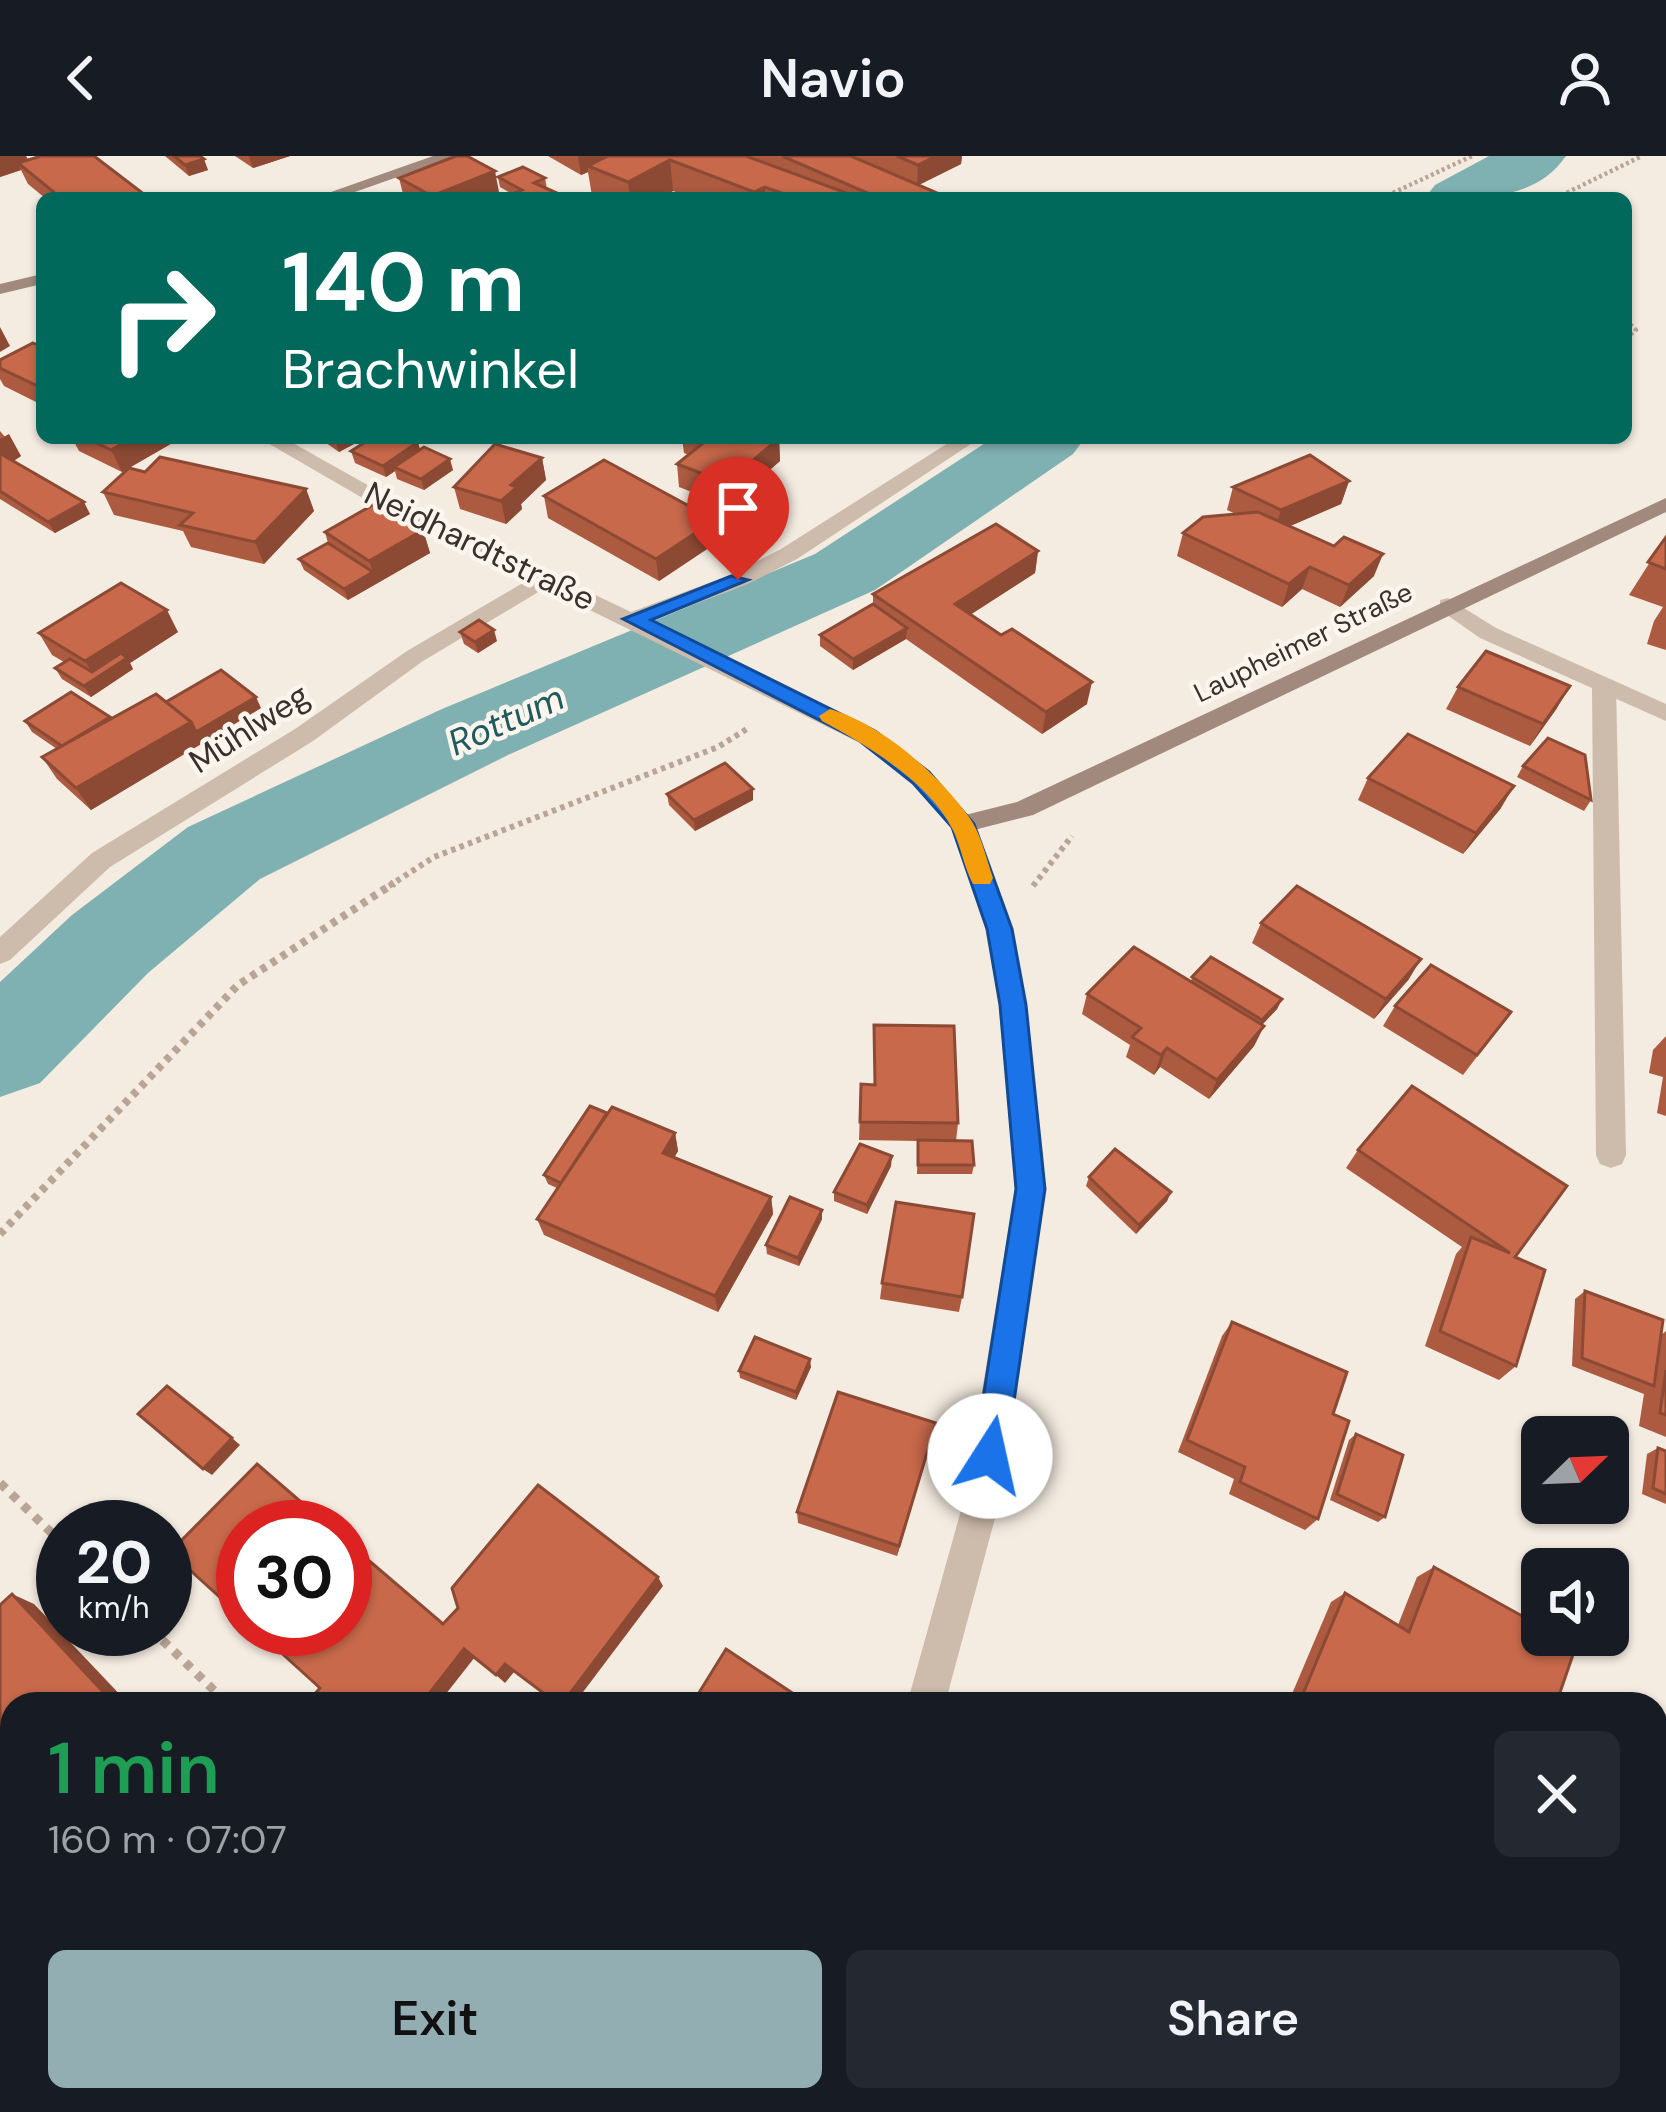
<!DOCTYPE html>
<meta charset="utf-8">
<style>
body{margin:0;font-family:"DM Sans",sans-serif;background:#242831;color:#f1f3f6;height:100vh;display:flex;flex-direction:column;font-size:45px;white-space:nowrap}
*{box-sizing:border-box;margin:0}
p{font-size:39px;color:#9ea1a6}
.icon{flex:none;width:66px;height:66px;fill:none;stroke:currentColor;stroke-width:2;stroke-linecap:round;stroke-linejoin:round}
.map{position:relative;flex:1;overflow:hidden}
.sheet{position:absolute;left:0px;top:1536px;width:1668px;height:420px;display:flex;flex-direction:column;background:#171b24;border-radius:36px 36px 0 0;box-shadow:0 3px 9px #0004}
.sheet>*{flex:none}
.banner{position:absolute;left:36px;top:36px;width:1596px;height:252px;border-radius:18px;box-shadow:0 3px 9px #0004;background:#00695c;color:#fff;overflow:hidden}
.needle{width:78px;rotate:67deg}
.fabs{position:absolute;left:1521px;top:1260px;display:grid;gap:24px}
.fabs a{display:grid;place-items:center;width:108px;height:108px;border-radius:18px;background:#171b24;box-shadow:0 3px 9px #0004;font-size:60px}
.speed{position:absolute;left:36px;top:1344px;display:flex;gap:24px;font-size:60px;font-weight:700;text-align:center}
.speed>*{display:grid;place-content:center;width:156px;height:156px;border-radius:50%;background:#171b24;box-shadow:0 3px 9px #0004;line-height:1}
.speed small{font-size:30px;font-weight:400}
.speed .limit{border:18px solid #d22;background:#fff;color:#111}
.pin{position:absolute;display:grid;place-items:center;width:102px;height:102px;color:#fff;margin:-123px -51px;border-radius:50% 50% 50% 0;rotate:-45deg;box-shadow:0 0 12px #0007}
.pin .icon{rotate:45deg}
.me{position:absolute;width:132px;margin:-66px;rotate:10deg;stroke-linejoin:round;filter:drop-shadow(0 0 9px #0008)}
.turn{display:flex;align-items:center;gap:42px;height:252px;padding:0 48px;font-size:54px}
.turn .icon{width:156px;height:156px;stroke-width:2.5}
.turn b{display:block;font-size:84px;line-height:102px}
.round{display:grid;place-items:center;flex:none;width:126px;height:126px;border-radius:18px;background:#242831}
.overview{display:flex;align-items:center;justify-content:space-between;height:204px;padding:0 48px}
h1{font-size:72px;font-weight:600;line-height:90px;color:#1e9e55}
.action{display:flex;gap:24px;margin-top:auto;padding:24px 48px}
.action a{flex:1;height:138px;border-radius:18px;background:#92aeb2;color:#111;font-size:48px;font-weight:600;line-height:138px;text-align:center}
.action a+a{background:#242831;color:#f1f3f6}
header{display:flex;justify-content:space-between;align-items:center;height:156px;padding:0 48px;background:#171b24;font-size:54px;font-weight:600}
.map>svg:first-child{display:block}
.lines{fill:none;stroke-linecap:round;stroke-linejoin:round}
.river{fill:#7fb0b2;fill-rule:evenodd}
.path-far3{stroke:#b9a596;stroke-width:4.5;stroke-dasharray:3 3;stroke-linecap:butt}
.path-far2{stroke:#b9a596;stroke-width:6;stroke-dasharray:4.5 4.5;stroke-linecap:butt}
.path-far1{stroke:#b9a596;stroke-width:8;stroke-dasharray:6 6;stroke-linecap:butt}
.path{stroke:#b9a596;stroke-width:9;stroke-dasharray:8 8;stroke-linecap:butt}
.lane{fill:#cdbbac;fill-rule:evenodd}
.street{fill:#cdbbac;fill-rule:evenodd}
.secondary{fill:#a18a7d;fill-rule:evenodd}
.wall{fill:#ac5a40}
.shaded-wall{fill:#8c4a34}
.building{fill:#c8694b;stroke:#8c4a34;stroke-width:3}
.route{fill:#1a73e8;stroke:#114b97;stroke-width:3}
.slow{fill:#f59e0b}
.labels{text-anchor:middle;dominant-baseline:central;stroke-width:9;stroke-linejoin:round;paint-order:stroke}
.far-street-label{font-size:27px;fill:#3b302b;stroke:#fbf5ee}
.street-label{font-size:33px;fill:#3b302b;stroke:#fbf5ee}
.water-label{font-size:36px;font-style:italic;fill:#1f5a5e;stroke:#fbf5ee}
</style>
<header><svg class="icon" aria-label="back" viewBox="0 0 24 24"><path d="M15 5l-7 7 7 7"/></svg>Navio<svg class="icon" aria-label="person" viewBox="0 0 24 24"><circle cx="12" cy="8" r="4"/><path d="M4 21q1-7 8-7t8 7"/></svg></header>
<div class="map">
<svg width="1666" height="1956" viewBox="0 0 1666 1956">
<rect width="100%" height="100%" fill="#f4ebe1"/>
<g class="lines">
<g class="river">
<path d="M1489,0H1566C1533,47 1476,42 1425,42L1435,29Z"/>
<path d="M993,282H1085L1073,298L875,434L508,599L260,723L148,817L40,927L0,941V826L72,759L188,671L442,553L815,398Z"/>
</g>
<g class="path-far3">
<path d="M1382,42L1472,0"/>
<path d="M1556,42L1642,0"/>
<path d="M1626,164L1636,174L1626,182"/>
</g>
<g class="path-far2">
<path d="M389,730L434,701L718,591L750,571"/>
<path d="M1033,730L1072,680"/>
</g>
<path class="path-far1" d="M0,1078L238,829L394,727"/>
<g class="path">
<path d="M0,1327L63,1388"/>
<path d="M151,1473L228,1548"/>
<path d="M682,1944L711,1956"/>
</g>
<path class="lane" d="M1604,523L1616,531L1626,999L1622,1008L1611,1012L1600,1008L1596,999L1592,531Z"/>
<g class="street">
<path d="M259,282H284L380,336L631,456L730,419L781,393L956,282H980L797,403L746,429L649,465L876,574L930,615L975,668L1012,773L1027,849L1045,1033L1001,1340L945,1548H907L965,1340L1015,1033L999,849L986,773L951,672L912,627L858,586L545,432L423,505L313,585L110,711L10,804L0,808V781L92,697L295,573L407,495L528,424L366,344Z"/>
<path d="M1448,442L1496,472L1666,548V565L1480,482L1440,454V444Z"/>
<path d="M773,1944H817L814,1956H770Z"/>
</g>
<g class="secondary">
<path d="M433,0H457L338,42H314Z"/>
<path d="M42,118V128L0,138V128Z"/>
<path d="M1666,342V356L1033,659L962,677L949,668L953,662L1017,646Z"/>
</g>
</g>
<g class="wall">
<path d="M0,0H26L28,4L149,42H45L28,28L21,14L0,21Z"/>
<path d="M165,0H200L208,14L189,20Z"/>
<path d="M235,0H290L253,12Z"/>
<path d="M548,0H962L961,8L918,29L942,39L941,42H692L673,35L659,42H596L592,40L588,16L581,19Z"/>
<path d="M498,21L545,22L547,33L557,37L558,42H504L512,38L500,31Z"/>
<path d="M399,22L499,36L485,42H404Z"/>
<path d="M42,191V249L4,230L0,223V204Z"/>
<path d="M0,275L21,300L14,305L90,358L55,377L0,343Z"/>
<path d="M72,282H181L122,316L79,295Z"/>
<path d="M319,282H365L339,296Z"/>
<path d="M682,282H779L780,305L728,350L679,331L677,308L689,299L684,297Z"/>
<path d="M1507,282H1540L1526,287Z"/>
<path d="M418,286L420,294L453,314L424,334L397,323L395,315L386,321L355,307L351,295Z"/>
<path d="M542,302L546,324L521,348L522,353L506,368L460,353L454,331Z"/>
<path d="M145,316L306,333L314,355L264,408L191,391L183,375L114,359L103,336Z"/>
<path d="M1349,325L1341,348L1290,370L1374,420L1340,451L1302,433L1282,451L1177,400L1183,377L1236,358L1227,354L1233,331Z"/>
<path d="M544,340L715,364L716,387L659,425L548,362Z"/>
<path d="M423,374L430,397L348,444L304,414L299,403L328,387L325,376Z"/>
<path d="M1666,381V494L1647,488L1654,465L1663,451L1629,439Z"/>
<path d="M1038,395L1035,417L971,458L1087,548L1042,578L906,483L853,514L820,490V479L873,448V438Z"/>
<path d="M178,476L130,507L133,513L91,541L62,523L55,512L64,506L52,499L39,477Z"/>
<path d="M460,476L497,485L478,497L464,488Z"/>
<path d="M1458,531L1557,552L1530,590L1446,553Z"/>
<path d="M166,546L261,552L91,654L57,623L42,601L57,593L32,576L25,565L110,561L111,563Z"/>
<path d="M1523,610L1591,644L1584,655L1517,621Z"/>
<path d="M1368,622L1501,652L1463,698L1358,644Z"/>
<path d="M667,638L753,644L695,675L669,649Z"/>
<path d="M1261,767L1409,823L1374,863L1252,787Z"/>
<path d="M1192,821L1282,843L1277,853L1262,869L1264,870L1254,890L1209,943L1160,911L1154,919L1126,901L1130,889L1082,858L1087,838L1191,826Z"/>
<path d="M1395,850L1511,856L1463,919L1383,870Z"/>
<path d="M874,869L958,967L956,985L974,1009L972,1018H917L918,985L859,984L861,928L874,929Z"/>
<path d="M1666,880V960L1657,957L1663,921L1649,917L1653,894Z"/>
<path d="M607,957L675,977L678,995L674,1002L771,1041L773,1058L718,1156L544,1079L537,1063L557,1032L548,1028L544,1019Z"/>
<path d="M1358,994L1515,1101L1516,1210L1499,1224L1425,1190L1456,1098L1462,1091L1346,1012Z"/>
<path d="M891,1010L867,1058L834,1045V1036Z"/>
<path d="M1089,1021L1171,1036L1167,1045L1136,1078L1086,1030Z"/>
<path d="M822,1054V1063L799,1110L767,1098L766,1089Z"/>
<path d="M882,1127L962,1141L959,1156L880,1143Z"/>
<path d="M1585,1135L1661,1179L1666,1175V1281L1639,1270L1644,1238L1572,1210L1575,1143Z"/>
<path d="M1232,1166L1318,1363L1305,1374L1229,1338L1234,1323L1178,1296L1222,1180Z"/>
<path d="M811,1211L796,1244L740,1222L739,1215Z"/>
<path d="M936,1267L897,1400L798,1367L797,1356Z"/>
<path d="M1356,1278L1385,1361L1378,1366L1330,1344L1349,1284Z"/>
<path d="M1658,1292L1666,1295V1348L1642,1338L1647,1298Z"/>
<path d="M1434,1411L1556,1548H1294L1289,1545L1331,1446L1345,1437L1398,1469L1417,1421Z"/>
<path d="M950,1944H1140L1139,1956H948Z"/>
</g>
<g class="shaded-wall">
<path d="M0,0H26L31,11L18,7L21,14L0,21Z"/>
<path d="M249,0H290L253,12Z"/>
<path d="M578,0H617L588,10V16L581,19Z"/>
<path d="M936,0H962L961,8L917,30L918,9Z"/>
<path d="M204,3L208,14L189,20L185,9Z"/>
<path d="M670,4L673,35L659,42H630L628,26Z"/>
<path d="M495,15L499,36L484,42H433L432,40Z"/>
<path d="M765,31V42H755L754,36Z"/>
<path d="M0,171L10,190L0,196Z"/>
<path d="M9,278L21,300L0,313V283Z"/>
<path d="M132,282H181L122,316L111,294Z"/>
<path d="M339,282H365L339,296L335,284Z"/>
<path d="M779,282L780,305L728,350L727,327Z"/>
<path d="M418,286L421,298L394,311L395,315L386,321L383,310Z"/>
<path d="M542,302L546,324L521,348L522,353L506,368L501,345L511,329Z"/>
<path d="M450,303L453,314L424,334L421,323Z"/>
<path d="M1349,325L1341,348L1274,377L1281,354Z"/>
<path d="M306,333L314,355L264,408L255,386Z"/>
<path d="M84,346L90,358L55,377L48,366Z"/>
<path d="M715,364L716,387L659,425L656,403Z"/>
<path d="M423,374L430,397L348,444L344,433L373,416L369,405Z"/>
<path d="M1038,395L1035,417L953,470L955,448Z"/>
<path d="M1383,398L1374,420L1340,451L1349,429Z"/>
<path d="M1310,411L1302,433L1282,451L1289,428Z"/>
<path d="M167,454L178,476L130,507L133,513L91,541L84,530L95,522L85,505Z"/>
<path d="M907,472L906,483L853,514V503Z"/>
<path d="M494,474L497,485L478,497L475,486Z"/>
<path d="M1092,526L1087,548L1042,578L1046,556Z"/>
<path d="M1570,530L1557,552L1530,590L1543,568Z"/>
<path d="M256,541L261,552L91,654L76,632L191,566Z"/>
<path d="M1514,630L1501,652L1463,698L1476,677Z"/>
<path d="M753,633V644L695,675L694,664Z"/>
<path d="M1421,803L1409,823L1374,863L1386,843Z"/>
<path d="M1282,843L1277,853L1257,874L1262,864Z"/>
<path d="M1264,870L1254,890L1209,943L1217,924Z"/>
<path d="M1167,892L1160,911L1154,919L1161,899Z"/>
<path d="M675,977L678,995L666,1015L663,997Z"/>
<path d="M892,1000L891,1010L867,1058V1049Z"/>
<path d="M1171,1036L1167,1045L1136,1078L1139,1069Z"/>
<path d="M771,1041L773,1058L718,1156L715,1140Z"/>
<path d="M822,1054V1063L799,1110L798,1102Z"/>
<path d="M810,1203L811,1211L796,1244V1236Z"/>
<path d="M936,1267L933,1280L897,1400L899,1390Z"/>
<path d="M232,1282L240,1289L212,1319L203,1313Z"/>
<path d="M658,1421L663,1430L574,1548H562Z"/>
<path d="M12,1438L34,1448L126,1545L123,1548H95Z"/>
<path d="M464,1493L475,1501L438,1548H421Z"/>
<path d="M505,1508L514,1516L505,1527L496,1519Z"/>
<path d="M12,1633V1662L0,1675V1645Z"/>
<path d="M0,1824L12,1838V1872L0,1857Z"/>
<path d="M32,1944H53L43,1956H21Z"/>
<path d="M570,1944H584L595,1956H581Z"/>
</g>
<g class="building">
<path d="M41,0H94L149,42H61L18,7Z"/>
<path d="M174,0H200L204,3L185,9Z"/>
<path d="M456,0H467L495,15L432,40L399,22Z"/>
<path d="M608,0H746L852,39L847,42H795L765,31L754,36L670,4L628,26L588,10Z"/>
<path d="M782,0H851L942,39L936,42H879Z"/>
<path d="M897,0H936L918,9Z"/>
<path d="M523,11L545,22L534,27L557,37L546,42H504L522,34L498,21Z"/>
<path d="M33,187L42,191V232L0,212V204Z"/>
<path d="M87,282H132L111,294Z"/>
<path d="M372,282H408L418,286L383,310L351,295Z"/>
<path d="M701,282H779L727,327L677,308L707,284Z"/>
<path d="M495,288L542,302L511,329L517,331L501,345L454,331Z"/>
<path d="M424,291L450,303L421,323L394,311Z"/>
<path d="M0,298H1L84,346L48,366L0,335Z"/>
<path d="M1310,299L1349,325L1281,354L1233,331Z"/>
<path d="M160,301L306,333L255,386L180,369L193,357L103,336L129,312L145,316Z"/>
<path d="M604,304L715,364L656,403L544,340Z"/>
<path d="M378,346L423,374L369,405L325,376Z"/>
<path d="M1258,356L1334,390L1344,381L1383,398L1349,429L1310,411L1289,428L1183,377L1203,361Z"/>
<path d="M996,368L1038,395L955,448L1001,479L1012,473L1092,526L1046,556L873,438Z"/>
<path d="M1666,381V413L1648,406Z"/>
<path d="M328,387L373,416L344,433L299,403Z"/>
<path d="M121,427L167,454L85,505L39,477Z"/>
<path d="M873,448L907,472L853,503L820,479Z"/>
<path d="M479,464L494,474L475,486L460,476Z"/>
<path d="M1486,495L1570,530L1543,568L1458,531Z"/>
<path d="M121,497L127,502L84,530L55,512L70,503L92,516Z"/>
<path d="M221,514L256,541L196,576L191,566L166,546Z"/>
<path d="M71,536L110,561L62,590L25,565Z"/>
<path d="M156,538L191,566L76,632L42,601Z"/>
<path d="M1408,578L1514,630L1476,677L1368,622Z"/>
<path d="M1548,582L1585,599L1591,644L1523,610Z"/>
<path d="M725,607L753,633L694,664L667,638Z"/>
<path d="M1297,730L1421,803L1386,843L1261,767Z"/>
<path d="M1134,791L1264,870L1217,924L1167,892L1161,899L1132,881L1141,872L1087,838Z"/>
<path d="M1211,801L1282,843L1262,864L1192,821Z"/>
<path d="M1431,809L1511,856L1477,899L1395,850Z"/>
<path d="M874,869L954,870L958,967L860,966L861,928L875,929Z"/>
<path d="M1412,930L1567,1030L1515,1101L1545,1114L1516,1210L1440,1175L1471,1081L1510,1097L1358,994Z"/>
<path d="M590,950L607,957L561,1027L544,1019Z"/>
<path d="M612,951L675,977L663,997L771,1041L715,1140L537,1063Z"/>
<path d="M918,984L972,985L974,1009H918Z"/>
<path d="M860,988L892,1000L867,1049L834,1036Z"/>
<path d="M1115,993L1171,1036L1139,1069L1089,1021Z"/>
<path d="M790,1041L822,1054L798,1102L766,1089Z"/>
<path d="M896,1046L974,1058L962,1141L882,1127Z"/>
<path d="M1585,1135L1663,1164L1654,1230L1582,1202Z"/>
<path d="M1232,1166L1347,1216L1333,1258L1349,1265L1318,1363L1240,1326L1245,1311L1187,1284Z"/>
<path d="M755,1181L810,1203L796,1236L739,1215Z"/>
<path d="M1666,1214V1259L1660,1257Z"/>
<path d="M167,1230L232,1282L203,1313L138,1258Z"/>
<path d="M838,1236L936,1267L899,1390L797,1356Z"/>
<path d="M1356,1278L1403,1299L1385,1361L1337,1338Z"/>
<path d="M1658,1292L1666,1295V1338L1653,1332Z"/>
<path d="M257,1308L330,1371H243V1462L170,1396Z"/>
<path d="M538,1329L658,1421L562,1548H558L505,1508L496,1519L464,1493L421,1548H306L320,1532L255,1473H345V1384L443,1468L458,1452L452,1432Z"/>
<path d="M1434,1411L1542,1471V1479H1556L1576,1490L1556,1548H1319L1303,1538L1345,1437L1409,1476Z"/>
<path d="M12,1438L105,1538L95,1548H12V1633L0,1645V1449Z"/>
<path d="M726,1493L809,1548H692Z"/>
<path d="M12,1647V1709L0,1695V1660Z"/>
<path d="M0,1857L12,1872V1944H32L21,1956H0Z"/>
<path d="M344,1944H570L581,1956H355Z"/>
<path d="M955,1944H1140L1139,1956H953Z"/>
</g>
<path class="route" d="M731,420L748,424L651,464L875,575L929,616L974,668L1012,773L1026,849L1045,1033L1006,1300L1001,1311L990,1316L979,1311L974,1300L1016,1033L1000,849L987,773L952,671L913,627L860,585L623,463Z"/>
<path class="slow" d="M830,553C883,569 937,617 969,661C981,677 986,702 993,722L990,728H973C964,711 961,691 953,674C929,626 868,590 822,565L819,560Z"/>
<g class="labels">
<g class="far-street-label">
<text transform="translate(1303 486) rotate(-26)">Laupheimer Straße</text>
</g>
<g class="street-label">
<text transform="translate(480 390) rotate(26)">Neidhardtstraße</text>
<text transform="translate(249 572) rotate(-33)">Mühlweg</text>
</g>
<g class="water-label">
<text transform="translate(506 564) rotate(-24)">Rottum</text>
</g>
</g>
</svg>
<div class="fabs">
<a><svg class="needle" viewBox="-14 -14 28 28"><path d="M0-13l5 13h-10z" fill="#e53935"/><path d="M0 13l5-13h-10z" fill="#9ea1a6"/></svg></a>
<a><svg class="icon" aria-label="sound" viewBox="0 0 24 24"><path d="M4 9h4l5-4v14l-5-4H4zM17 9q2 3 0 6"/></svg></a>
</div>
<div class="speed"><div>20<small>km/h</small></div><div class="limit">30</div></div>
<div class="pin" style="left:738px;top:424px;background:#d93025"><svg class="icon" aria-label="arrive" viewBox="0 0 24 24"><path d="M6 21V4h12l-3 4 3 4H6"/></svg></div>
<svg class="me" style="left:990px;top:1300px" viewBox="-20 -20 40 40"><circle r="19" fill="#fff"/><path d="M0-13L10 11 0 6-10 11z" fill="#1a73e8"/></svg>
<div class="banner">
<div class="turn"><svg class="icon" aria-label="right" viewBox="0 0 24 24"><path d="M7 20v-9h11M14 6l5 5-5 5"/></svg><div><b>140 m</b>Brachwinkel</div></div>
</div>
<section class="sheet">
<div class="overview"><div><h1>1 min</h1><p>160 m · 07:07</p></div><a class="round"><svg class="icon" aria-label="close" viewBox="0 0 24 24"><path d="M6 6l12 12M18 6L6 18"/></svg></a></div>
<div class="action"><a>Exit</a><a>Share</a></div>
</section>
</div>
